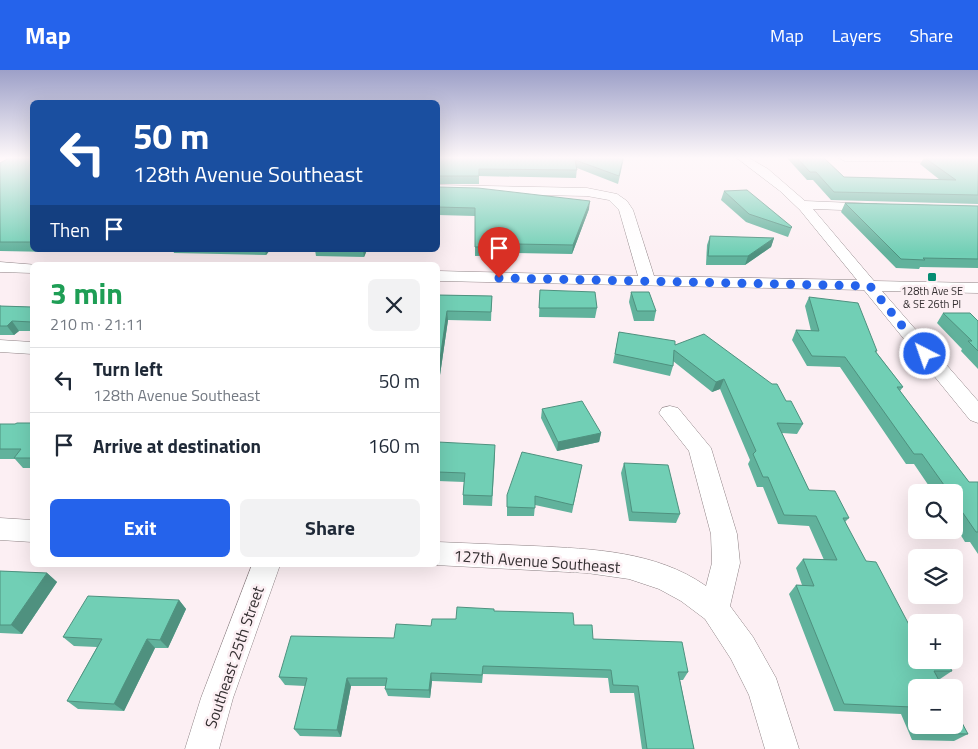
<!DOCTYPE html>
<meta charset="utf-8">
<style>
body{margin:0;font-family:"Titillium Web",sans-serif;background:#f2f2f3;color:#1f2937;height:100vh;display:flex;flex-direction:column;font-size:19px;white-space:nowrap}
*{box-sizing:border-box;margin:0}
p{font-size:16px;color:#747a83}
.icon{flex:none;width:28px;height:28px;fill:none;stroke:currentColor;stroke-width:2;stroke-linecap:round;stroke-linejoin:round}
.map{position:relative;flex:1;overflow:hidden}
.side{position:absolute;left:30px;top:192px;width:410px;height:305px;display:flex;flex-direction:column;background:#fff;border-radius:8px;box-shadow:0 5px 20px #0002}
.side>*{flex:none}
.guide{position:absolute;left:30px;top:30px;width:410px;height:152px;border-radius:8px;box-shadow:0 5px 20px #0002;background:#1a4fa0;color:#fff;overflow:hidden}
.fabs{position:absolute;left:908px;top:414px;display:grid;gap:10px}
.fabs a{display:grid;place-items:center;width:55px;height:55px;border-radius:8px;background:#fff;box-shadow:0 5px 20px #0002;font-size:25px}
.pin{position:absolute;display:grid;place-items:center;width:42px;height:42px;color:#fff;margin:-51px -21px;border-radius:50% 50% 50% 0;rotate:-45deg;box-shadow:0 0 5px #0007}
.pin .icon{rotate:45deg}
.me{position:absolute;width:55px;margin:-28px;rotate:319deg;stroke-linejoin:round;filter:drop-shadow(0 0 4px #0008)}
.turn{display:flex;align-items:center;gap:18px;height:105px;padding:0 20px;font-size:22px}
.turn .icon{width:65px;height:65px;stroke-width:2.5}
.turn b{display:block;font-size:35px;line-height:42px}
.then{display:flex;align-items:center;height:48px;padding:0 20px;background:#0003;gap:10px;font-size:19px}
.round{display:grid;place-items:center;flex:none;width:52px;height:52px;border-radius:8px;background:#f2f2f3}
.headline{display:flex;align-items:center;justify-content:space-between;height:85px;padding:0 20px}
h1{font-size:30px;font-weight:700;line-height:38px;color:#1e9e55}
.action{display:flex;gap:10px;margin-top:auto;padding:10px 20px}
.action a{flex:1;height:58px;border-radius:8px;background:#2563eb;color:#fff;font-size:20px;font-weight:700;line-height:58px;text-align:center}
.action a+a{background:#f2f2f3;color:#1f2937}
ul{padding:0;list-style:none}
li{display:flex;align-items:center;gap:15px;height:65px;padding:0 20px;border-top:1px solid #e0e1e3}
li div{flex:1}
li b{display:block;font-size:19px}
li em{font-style:normal}
header{display:flex;align-items:center;gap:30px;box-sizing:border-box;height:70px;padding:0 25px;background:#2563eb;color:#fff}
header strong{font-size:24px}
nav{display:flex;gap:28px;margin-inline-start:auto;font-size:18px}
.map>svg:first-child{display:block}
.lines{fill:none;stroke-linecap:round;stroke-linejoin:round}
.minor-casing{stroke:#8f8386;stroke-width:1}
.minor{fill:#fff;fill-rule:evenodd}
.wall{fill:#61b29c}
.shaded-wall{fill:#4f917f}
.building{fill:#71cfb5;stroke:#4f917f}
.route{stroke:#2563eb;stroke-width:9;stroke-dasharray:0 16.2}
.poi-dot{fill:#058c72;stroke:#fceff3;stroke-width:2}
.labels{text-anchor:middle;dominant-baseline:central;stroke-width:5;stroke-linejoin:round;paint-order:stroke}
.far-poi-label{font-size:11px;fill:#353032;stroke:#fceff3}
.near-street-label{font-size:16px;fill:#353032;stroke:#fceff3}
</style>
<header>
<strong>Map</strong>
<nav><a>Map</a><a>Layers</a><a>Share</a></nav>
</header>
<div class="map">
<svg width="978" height="679" viewBox="0 0 978 679">
<rect width="100%" height="100%" fill="#fceff3"/>
<g class="lines">
<defs>
<g id="minor">
<path d="M737,88H749L768,99L805,131L877,134L879,137L877,140L872,141L813,139L874,211L978,213V223L882,221L978,331V353L970,350L864,220L438,211V201L638,206L619,140L609,130L587,126L438,123V115L587,118L617,124L627,131L633,140L654,206L857,210L800,140L780,121Z"/>
<path d="M839,88H957L958,89L952,92L845,91Z"/>
<path d="M0,192L38,195H32V203L0,202Z"/>
<path d="M0,270L32,272V284L0,282Z"/>
<path d="M670,336L678,338L711,378L737,464L740,493L730,536L753,567L776,608L799,679H765L749,625L731,589L705,549L681,531L659,519L629,509L587,503L435,495H438V472C470,473 502,475 534,476C593,479 656,481 706,516L712,493L711,464L689,381L659,343L662,338Z"/>
<path d="M0,448L32,450V472L0,470Z"/>
<path d="M252,495H280L233,628L219,679H185L201,628Z"/>
</g>
</defs>
<use href="#minor" class="minor-casing"/>
<use href="#minor" class="minor"/>
</g>
<g class="wall">
<path d="M32,88V180H55L53,182L0,181V93Z"/>
<path d="M438,88H624L618,114L577,98L576,108L479,106V114H438Z"/>
<path d="M787,88H824L844,107L940,110L920,94L924,88H978V134L831,130L813,110H807Z"/>
<path d="M438,117L589,139L572,184L515,183V185L475,186V146L438,145Z"/>
<path d="M724,121L792,157L788,167L746,152L721,130Z"/>
<path d="M845,133L978,136V198L920,197L919,199L896,198L841,142Z"/>
<path d="M710,166L774,168L771,177L745,195H706L707,175Z"/>
<path d="M173,180H270L266,185L174,183Z"/>
<path d="M315,180H367L364,187L316,186Z"/>
<path d="M540,220L597,238L595,248L539,247Z"/>
<path d="M631,222L656,241L654,251H634L629,232Z"/>
<path d="M438,225L492,226L491,251L448,250L440,305H438Z"/>
<path d="M809,227L877,281L876,282L903,317L900,321L969,412H978V484L970,472H965L954,454V422H933L914,394H906L840,297L807,296L792,270L796,260L811,261L805,236Z"/>
<path d="M0,235L1,236L32,237V261H19L14,265H0Z"/>
<path d="M943,243L978,251V299L961,281L962,279L937,253Z"/>
<path d="M619,262L675,275L786,331L803,354L797,364L782,363L809,420L849,448L845,452L916,590L952,601L940,609L916,618V655H954L968,664L954,671L912,670L901,644L834,641L789,524L796,515H802L796,498L803,489L824,490L809,456L778,454L763,417H757L748,394L750,390L720,319L712,322L673,291V296L670,306L613,293Z"/>
<path d="M542,339L601,363L599,372L557,381L541,348Z"/>
<path d="M32,353V398H23L15,389H0V354H15Z"/>
<path d="M438,372L495,385L492,436L463,435V425L464,412L438,411Z"/>
<path d="M624,393L680,444L676,453L629,451L621,403Z"/>
<path d="M580,404L572,443L535,435L534,446H507V425Z"/>
<path d="M0,501L47,503L57,512L22,564L0,563Z"/>
<path d="M179,530L186,539L168,578H155L124,641L78,639L67,631L97,577L74,576L63,567Z"/>
<path d="M494,541L574,555L593,569L688,602L683,610H680L694,679H642L634,623H610L608,608L483,604L482,613L432,611L430,628L388,626L385,619V616H351L341,667L300,666L294,659L305,616L285,615L279,607L431,556Z"/>
</g>
<g class="shaded-wall">
<path d="M590,131L589,139L572,184L573,175Z"/>
<path d="M774,168L771,177L745,195L748,186Z"/>
<path d="M265,180H270L266,185Z"/>
<path d="M363,180H367L364,187Z"/>
<path d="M447,241L448,250L440,305L439,296Z"/>
<path d="M12,251L19,261L14,265L7,256Z"/>
<path d="M724,309L720,319L712,322L716,312Z"/>
<path d="M601,363L599,372L557,381L558,372Z"/>
<path d="M47,503L57,512L22,564L11,555Z"/>
<path d="M179,530L186,539L168,578L160,570Z"/>
<path d="M147,569L155,578L124,641L114,634Z"/>
<path d="M431,603L432,611L430,628L429,620Z"/>
<path d="M347,608L351,616L341,667L337,660Z"/>
</g>
<g class="building">
<path d="M9,88H32V172H0V93Z"/>
<path d="M438,88H623L619,106L575,90L577,100L479,99V106H438Z"/>
<path d="M797,88H824L844,107L956,110L925,88H978V125L834,122L816,102H810Z"/>
<path d="M438,117L478,118L590,131L573,175L515,174V176L475,177V138L438,137Z"/>
<path d="M747,120L792,157L791,158L749,144L724,121Z"/>
<path d="M845,133L978,136V189L923,188L925,190L901,189Z"/>
<path d="M710,166L774,168L748,186H708Z"/>
<path d="M540,220L595,222L597,238H539Z"/>
<path d="M631,222H649L656,241H637Z"/>
<path d="M438,225L492,226L491,242L447,241L439,296H438Z"/>
<path d="M809,227L858,233L877,281H875L903,317H897L969,412H978V462H976L954,430V422H949L922,384H914L845,287L812,286L796,260L819,261Z"/>
<path d="M0,236L32,237V252L12,251L7,256H0Z"/>
<path d="M943,243H970L978,251V281L968,271H972Z"/>
<path d="M619,262L675,271V275L704,264L772,314H777L786,331H791L803,354L777,353L809,420L835,421L849,448H843L866,491L876,492L916,568V590H946L952,601H934L943,618H916V645L912,637L844,634L796,515L814,516L803,489L837,490L816,446L784,445L768,407H763L753,384L756,381L724,309L716,312L674,280L673,296L615,284Z"/>
<path d="M582,331L601,363L558,372L542,339Z"/>
<path d="M17,353H32V388H14L21,379H0V354H15Z"/>
<path d="M438,372L495,375L492,426L463,425L465,403L438,402Z"/>
<path d="M522,382L582,395L573,435L535,426V438L507,437V425Z"/>
<path d="M624,393L668,395L680,444L632,442Z"/>
<path d="M0,501L47,503L11,555H0Z"/>
<path d="M88,526L179,530L160,570L147,569L114,634L67,631L102,569L63,567Z"/>
<path d="M457,537L494,539V541L573,543L574,555H592L593,569L682,572L688,602H678L694,679H647L638,616L613,615L611,600L483,596L482,605L431,603L429,620L385,619L387,608H347L337,660L294,659L307,608L279,607L291,566L394,568L396,554L431,556L432,549H456Z"/>
<path d="M954,638L968,664L925,663L921,655H954Z"/>
</g>
<linearGradient id="sky" x2="0" y2="1"><stop stop-color="#9da0c8"/><stop offset="0.48" stop-color="#fef8fa"/><stop offset="1" stop-color="#fef8fa" stop-opacity="0"/></linearGradient>
<rect width="978" height="183" fill="url(#sky)"/>
<g class="lines">
<path class="route" d="M499,208L870,216L925,284"/>
</g>
<rect class="poi-dot" x="927" y="202" width="10" height="10" rx="2.5"/>
<g class="labels">
<g class="far-poi-label">
<text x="932" y="221">128th Ave SE<tspan x="932" dy="13">&amp; SE 26th Pl</tspan></text>
</g>
<g class="near-street-label">
<text transform="translate(537 491) rotate(4)">127th Avenue Southeast</text>
<text transform="translate(234 587) rotate(-71)">Southeast 25th Street</text>
</g>
</g>
</svg>
<div class="fabs">
<a><svg class="icon" aria-label="search" viewBox="0 0 24 24"><circle cx="10" cy="10" r="6"/><path d="M15 15l6 6"/></svg></a>
<a><svg class="icon" aria-label="layers" viewBox="0 0 24 24"><path d="M12 4l9 5-9 5-9-5zM3 14l9 5 9-5"/></svg></a>
<a>+</a>
<a>−</a>
</div>
<div class="pin" style="left:499px;top:208px;background:#d93025"><svg class="icon" aria-label="arrive" viewBox="0 0 24 24"><path d="M6 21V4h12l-3 4 3 4H6"/></svg></div>
<svg class="me" style="left:925px;top:284px" viewBox="-20 -20 40 40"><circle r="17" fill="#2563eb" stroke="#fff" stroke-width="3"/><path d="M0-11L8 9 0 5-8 9z" fill="#fff"/></svg>
<div class="guide">
<div class="turn"><svg class="icon" aria-label="left" viewBox="0 0 24 24"><path d="M17 20v-9H6M10 6l-5 5 5 5"/></svg><div><b>50 m</b>128th Avenue Southeast</div></div>
<div class="then">Then<svg class="icon" aria-label="arrive" viewBox="0 0 24 24"><path d="M6 21V4h12l-3 4 3 4H6"/></svg></div>
</div>
<section class="side">
<div class="headline"><div><h1>3 min</h1><p>210 m · 21:11</p></div><a class="round"><svg class="icon" aria-label="close" viewBox="0 0 24 24"><path d="M6 6l12 12M18 6L6 18"/></svg></a></div>
<ul>
<li><svg class="icon" aria-label="left" viewBox="0 0 24 24"><path d="M17 20v-9H6M10 6l-5 5 5 5"/></svg><div><b>Turn left</b><p>128th Avenue Southeast</p></div><em>50 m</em></li>
<li><svg class="icon" aria-label="arrive" viewBox="0 0 24 24"><path d="M6 21V4h12l-3 4 3 4H6"/></svg><div><b>Arrive at destination</b></div><em>160 m</em></li>
</ul>
<div class="action"><a>Exit</a><a>Share</a></div>
</section>
</div>
